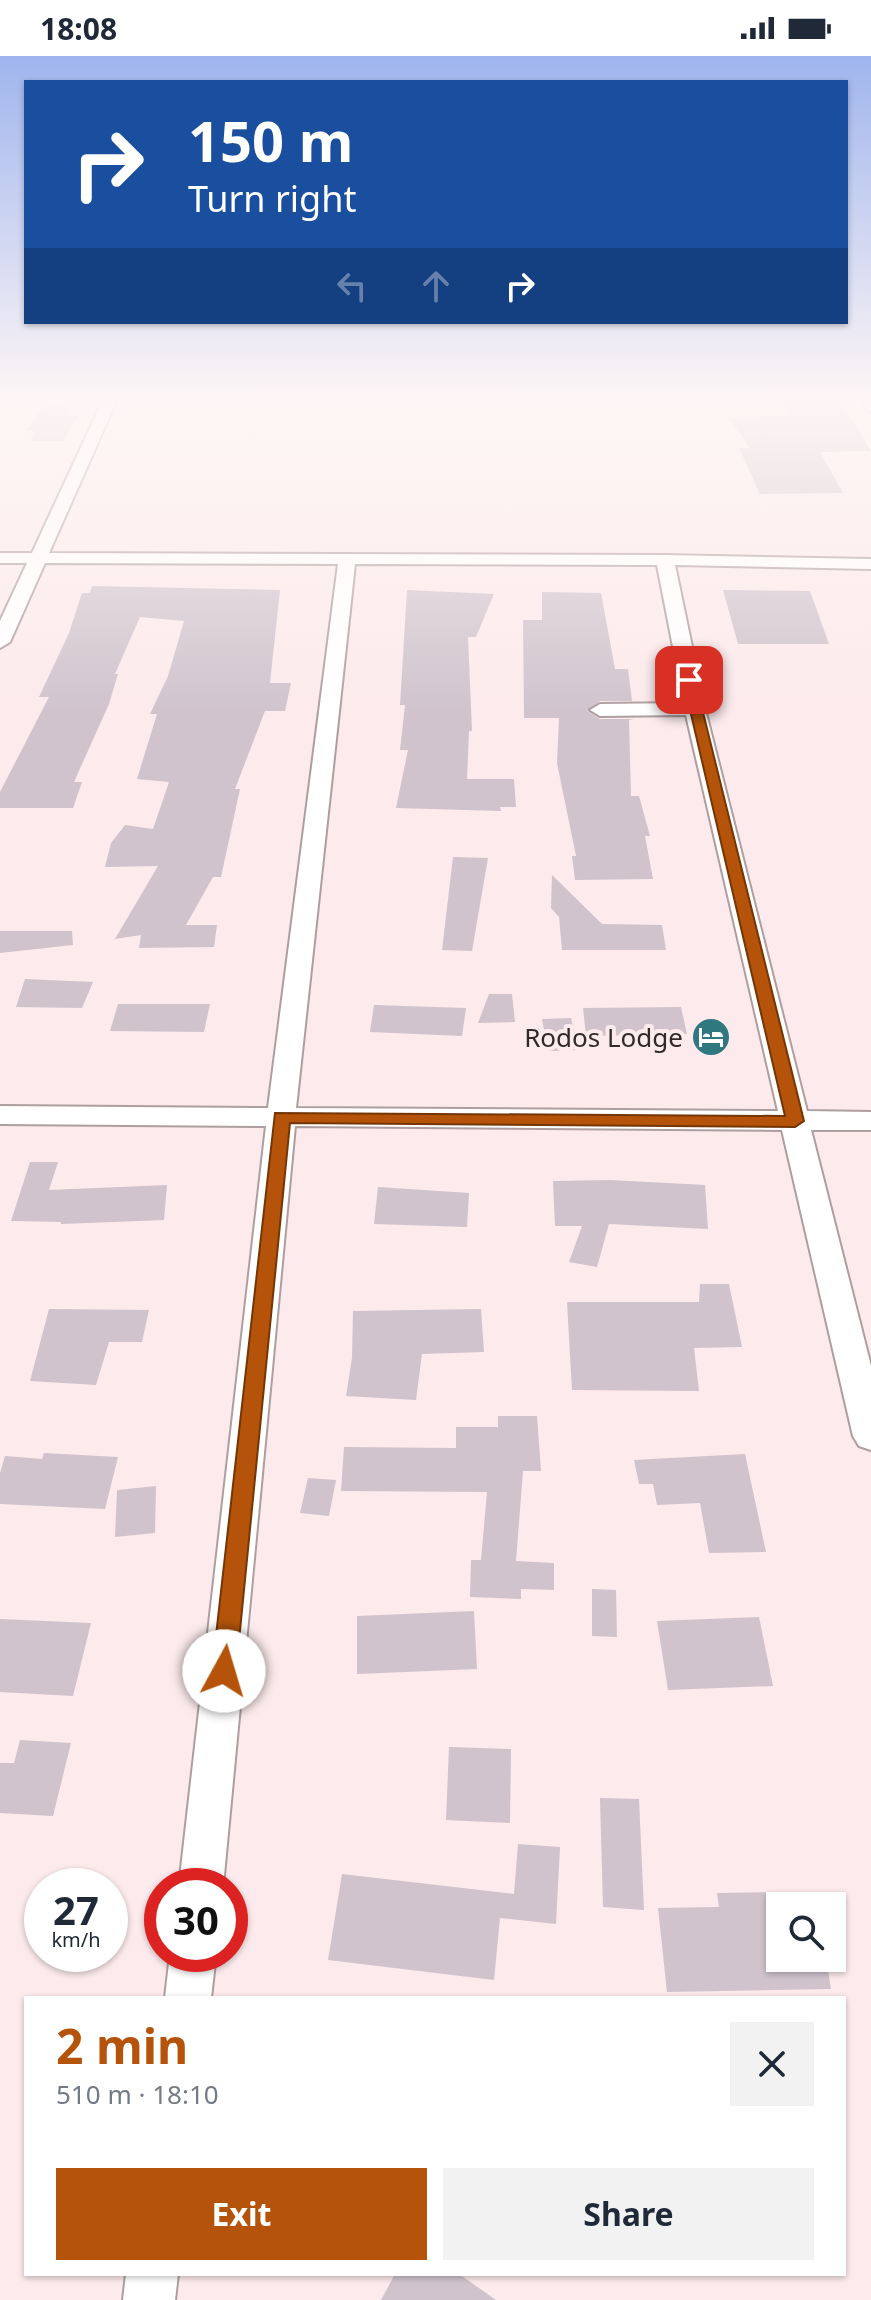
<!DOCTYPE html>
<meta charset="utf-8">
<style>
body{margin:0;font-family:"Noto Sans",sans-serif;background:#f2f2f3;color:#1f2937;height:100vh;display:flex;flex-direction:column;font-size:30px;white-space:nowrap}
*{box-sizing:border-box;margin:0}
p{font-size:26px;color:#747a83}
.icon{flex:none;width:44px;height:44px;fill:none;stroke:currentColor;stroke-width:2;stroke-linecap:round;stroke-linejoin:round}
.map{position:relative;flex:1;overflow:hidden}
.sheet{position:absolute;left:24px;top:1940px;width:822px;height:280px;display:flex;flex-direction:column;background:#fff;border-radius:0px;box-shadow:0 2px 6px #0004}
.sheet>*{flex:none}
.banner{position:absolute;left:24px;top:24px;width:824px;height:244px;border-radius:0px;box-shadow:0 2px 6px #0004;background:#1a4fa0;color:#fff;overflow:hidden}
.buttons{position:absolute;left:766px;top:1836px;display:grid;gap:16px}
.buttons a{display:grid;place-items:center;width:80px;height:80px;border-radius:0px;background:#fff;box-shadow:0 2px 6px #0004;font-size:40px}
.speed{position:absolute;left:24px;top:1812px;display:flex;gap:16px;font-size:40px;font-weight:700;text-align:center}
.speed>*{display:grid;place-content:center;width:104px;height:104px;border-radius:50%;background:#fff;box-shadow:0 2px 6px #0004;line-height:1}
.speed small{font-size:20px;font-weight:400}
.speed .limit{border:12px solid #d22;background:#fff;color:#111}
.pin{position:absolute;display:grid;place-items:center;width:68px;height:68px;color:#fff;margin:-34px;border-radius:16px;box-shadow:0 4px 12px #0006}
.me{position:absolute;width:88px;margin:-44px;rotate:6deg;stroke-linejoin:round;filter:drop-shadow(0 0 6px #0008)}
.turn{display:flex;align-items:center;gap:28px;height:168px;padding:0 32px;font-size:36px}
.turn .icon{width:104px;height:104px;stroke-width:2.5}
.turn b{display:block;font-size:56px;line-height:68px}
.lanes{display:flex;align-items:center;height:76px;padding:0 32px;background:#0003;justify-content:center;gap:40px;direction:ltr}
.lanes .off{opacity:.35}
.round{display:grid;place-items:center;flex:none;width:84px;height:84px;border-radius:0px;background:#f2f2f3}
.head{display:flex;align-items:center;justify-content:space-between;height:136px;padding:0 32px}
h1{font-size:48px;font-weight:700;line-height:60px;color:#b45309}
.primary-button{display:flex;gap:16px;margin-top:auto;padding:16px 32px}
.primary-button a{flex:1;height:92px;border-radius:0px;background:#b45309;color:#fff;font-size:32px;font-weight:700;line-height:92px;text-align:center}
.primary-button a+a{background:#f2f2f3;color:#1f2937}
.status{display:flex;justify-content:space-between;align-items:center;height:56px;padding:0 40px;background:#fff;direction:ltr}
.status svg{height:22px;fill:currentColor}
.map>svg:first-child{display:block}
.building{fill:#d0c3cc}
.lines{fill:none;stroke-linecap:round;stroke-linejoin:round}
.street-casing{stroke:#ae9ea0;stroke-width:4}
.street{fill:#fff;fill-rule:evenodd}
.route{fill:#b45309;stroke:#753606;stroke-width:2}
.labels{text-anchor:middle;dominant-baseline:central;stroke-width:8;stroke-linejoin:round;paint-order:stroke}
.poi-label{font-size:26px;fill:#302a2a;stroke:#fceaec;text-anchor:end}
</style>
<div class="status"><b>18:08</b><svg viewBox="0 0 49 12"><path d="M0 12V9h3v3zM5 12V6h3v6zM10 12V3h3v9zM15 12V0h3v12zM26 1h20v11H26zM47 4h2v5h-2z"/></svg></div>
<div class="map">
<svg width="871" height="2244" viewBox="0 0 871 2244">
<rect width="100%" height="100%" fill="#fceaec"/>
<g class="building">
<path d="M784,346H841L871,395L820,396L843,437L760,438L739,392H750L728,361L793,359Z"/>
<path d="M44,349H70L65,359H79L63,385H30L36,375H26Z"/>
<path d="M92,530L280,534L270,627H291L285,655H265L235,733H240L221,821H213L186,869H217L214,891L139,892L141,879L115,883L158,810L105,811L111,787L125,769L153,773L169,726L137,723L157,658H150L168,620L184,565L140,561L115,618H118L109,648L74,726H82L73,752H0V736L49,641H39L69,577L82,537H90Z"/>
<path d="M407,534L494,538L476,581H468L472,675H469L467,723H514L516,751H500L501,755L396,752L408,694H400L405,649H400Z"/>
<path d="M723,534L810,535L829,588H738Z"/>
<path d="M542,536L601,537L615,613H628L632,645H600L587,655L600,663H634L629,664L631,740H639L650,780H645L653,823L575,824L572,800H576L557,707L559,662H524L523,564H542Z"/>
<path d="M453,801L488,802L472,895L442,894Z"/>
<path d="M552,819L602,868L662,869L666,894H562L559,861L551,852Z"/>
<path d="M0,875H72L73,889L0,897Z"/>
<path d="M25,923L93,926L82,952L16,951Z"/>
<path d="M489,938H512L515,966L478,967Z"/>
<path d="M118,948H210L204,976L110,975Z"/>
<path d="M374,949L466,952L462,980L370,976Z"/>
<path d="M681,951L687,978L586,980L583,952Z"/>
<path d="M571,962L578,994L548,995L542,963Z"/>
<path d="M30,1106H58L49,1134L167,1129L164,1164L61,1168V1166L11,1165Z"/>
<path d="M610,1124L705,1129L708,1173L609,1168L597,1211L569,1206L582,1170H555L553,1125Z"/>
<path d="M378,1131L469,1137L467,1171L374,1168Z"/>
<path d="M700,1228H729L742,1291L694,1292L699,1335L572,1334L567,1246H699Z"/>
<path d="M49,1253L149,1254L142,1286H109L96,1329L30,1325Z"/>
<path d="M481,1253L484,1296L422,1298L416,1344L346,1340L352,1302L353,1255Z"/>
<path d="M498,1360H537L541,1415H523L516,1505L554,1507V1534L521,1533V1543L470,1541L471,1504H481L487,1436L341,1435L344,1391L456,1392V1371H498Z"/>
<path d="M44,1397L118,1401L105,1453L0,1448V1417L5,1400L42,1403Z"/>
<path d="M745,1398L766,1496L709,1497L700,1447L657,1449L653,1428H639L634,1404Z"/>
<path d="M308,1422L336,1424L329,1460L300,1457Z"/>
<path d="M156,1430L155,1477L115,1481L117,1434Z"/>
<path d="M592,1533L616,1534L617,1581L592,1580Z"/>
<path d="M474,1555L477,1613L357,1618V1560Z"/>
<path d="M759,1561L773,1630L668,1634L657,1565Z"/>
<path d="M0,1563L91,1567L73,1640L0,1636Z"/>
<path d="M20,1684L71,1687L53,1760L0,1757V1707H14Z"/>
<path d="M449,1691L511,1693L510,1767L446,1764Z"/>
<path d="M600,1742L639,1743L644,1854L603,1851Z"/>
<path d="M518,1788L560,1791L556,1868L500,1862L494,1924L328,1904L342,1818L514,1838Z"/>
<path d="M780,1836V1902H826L831,1933L667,1936L658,1852L719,1851L717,1837Z"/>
<path d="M395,2218H459L496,2244H381Z"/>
</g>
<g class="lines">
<defs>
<g id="street">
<path d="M102,346H116L49,497L665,499L871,503V513L675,509L705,653L807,1055L871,1056V1074H811L871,1310V1394L859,1390L853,1380L782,1074L295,1070L223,1830H179L266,1070L0,1068V1050L268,1052L338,508L45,507L10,586L0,592V565L27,507H0V497H32ZM355,508L657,509L684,647L600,648L590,654L600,660L686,659L778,1055L296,1052Z"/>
<path d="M861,346H871V355L866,354Z"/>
<path d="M170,1898H216L211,1942H165Z"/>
<path d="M126,2218H178L175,2244H123Z"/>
</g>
</defs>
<use href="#street" class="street-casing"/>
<use href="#street" class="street"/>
</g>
<linearGradient id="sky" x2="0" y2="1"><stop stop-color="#9fb5ed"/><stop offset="0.52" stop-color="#fef6f6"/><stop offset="1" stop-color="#fef6f6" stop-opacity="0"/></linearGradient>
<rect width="871" height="660" fill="url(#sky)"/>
<path class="route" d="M689,620L695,624L804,1065L795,1071L290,1067L236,1615L232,1622L224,1626L215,1622L212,1615L275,1057L785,1060L683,624Z"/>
<defs>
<symbol id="hotel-disc" viewBox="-11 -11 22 22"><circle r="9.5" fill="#2f7880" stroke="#fceaec"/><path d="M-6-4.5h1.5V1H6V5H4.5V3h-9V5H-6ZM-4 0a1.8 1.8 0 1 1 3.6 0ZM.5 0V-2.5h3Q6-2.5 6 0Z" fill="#fff"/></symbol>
</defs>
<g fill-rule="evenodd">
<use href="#hotel-disc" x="689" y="959" width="44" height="44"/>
</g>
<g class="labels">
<g class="poi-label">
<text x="683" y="981">Rodos Lodge</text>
</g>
</g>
</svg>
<div class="buttons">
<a><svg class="icon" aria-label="search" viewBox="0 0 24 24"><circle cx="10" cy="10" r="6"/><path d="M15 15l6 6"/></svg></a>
</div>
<div class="speed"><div>27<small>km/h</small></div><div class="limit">30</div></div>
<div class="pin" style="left:689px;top:624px;background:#d93025"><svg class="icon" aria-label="arrive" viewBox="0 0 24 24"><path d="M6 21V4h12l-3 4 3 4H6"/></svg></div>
<svg class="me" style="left:224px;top:1615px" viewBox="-20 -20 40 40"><circle r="19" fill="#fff"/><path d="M0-13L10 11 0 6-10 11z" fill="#b45309"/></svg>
<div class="banner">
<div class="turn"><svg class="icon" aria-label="right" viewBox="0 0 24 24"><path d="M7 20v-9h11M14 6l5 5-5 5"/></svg><div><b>150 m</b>Turn right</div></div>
<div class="lanes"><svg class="icon off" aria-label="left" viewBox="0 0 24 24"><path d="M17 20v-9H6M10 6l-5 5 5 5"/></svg><svg class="icon off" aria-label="ahead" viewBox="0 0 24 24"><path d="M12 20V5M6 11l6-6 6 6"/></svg><svg class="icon" aria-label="right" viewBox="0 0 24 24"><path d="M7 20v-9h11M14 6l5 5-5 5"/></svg></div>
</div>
<section class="sheet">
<div class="head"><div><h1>2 min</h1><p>510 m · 18:10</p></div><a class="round"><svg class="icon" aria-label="close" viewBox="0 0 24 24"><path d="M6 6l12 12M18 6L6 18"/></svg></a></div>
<div class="primary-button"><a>Exit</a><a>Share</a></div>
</section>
</div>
